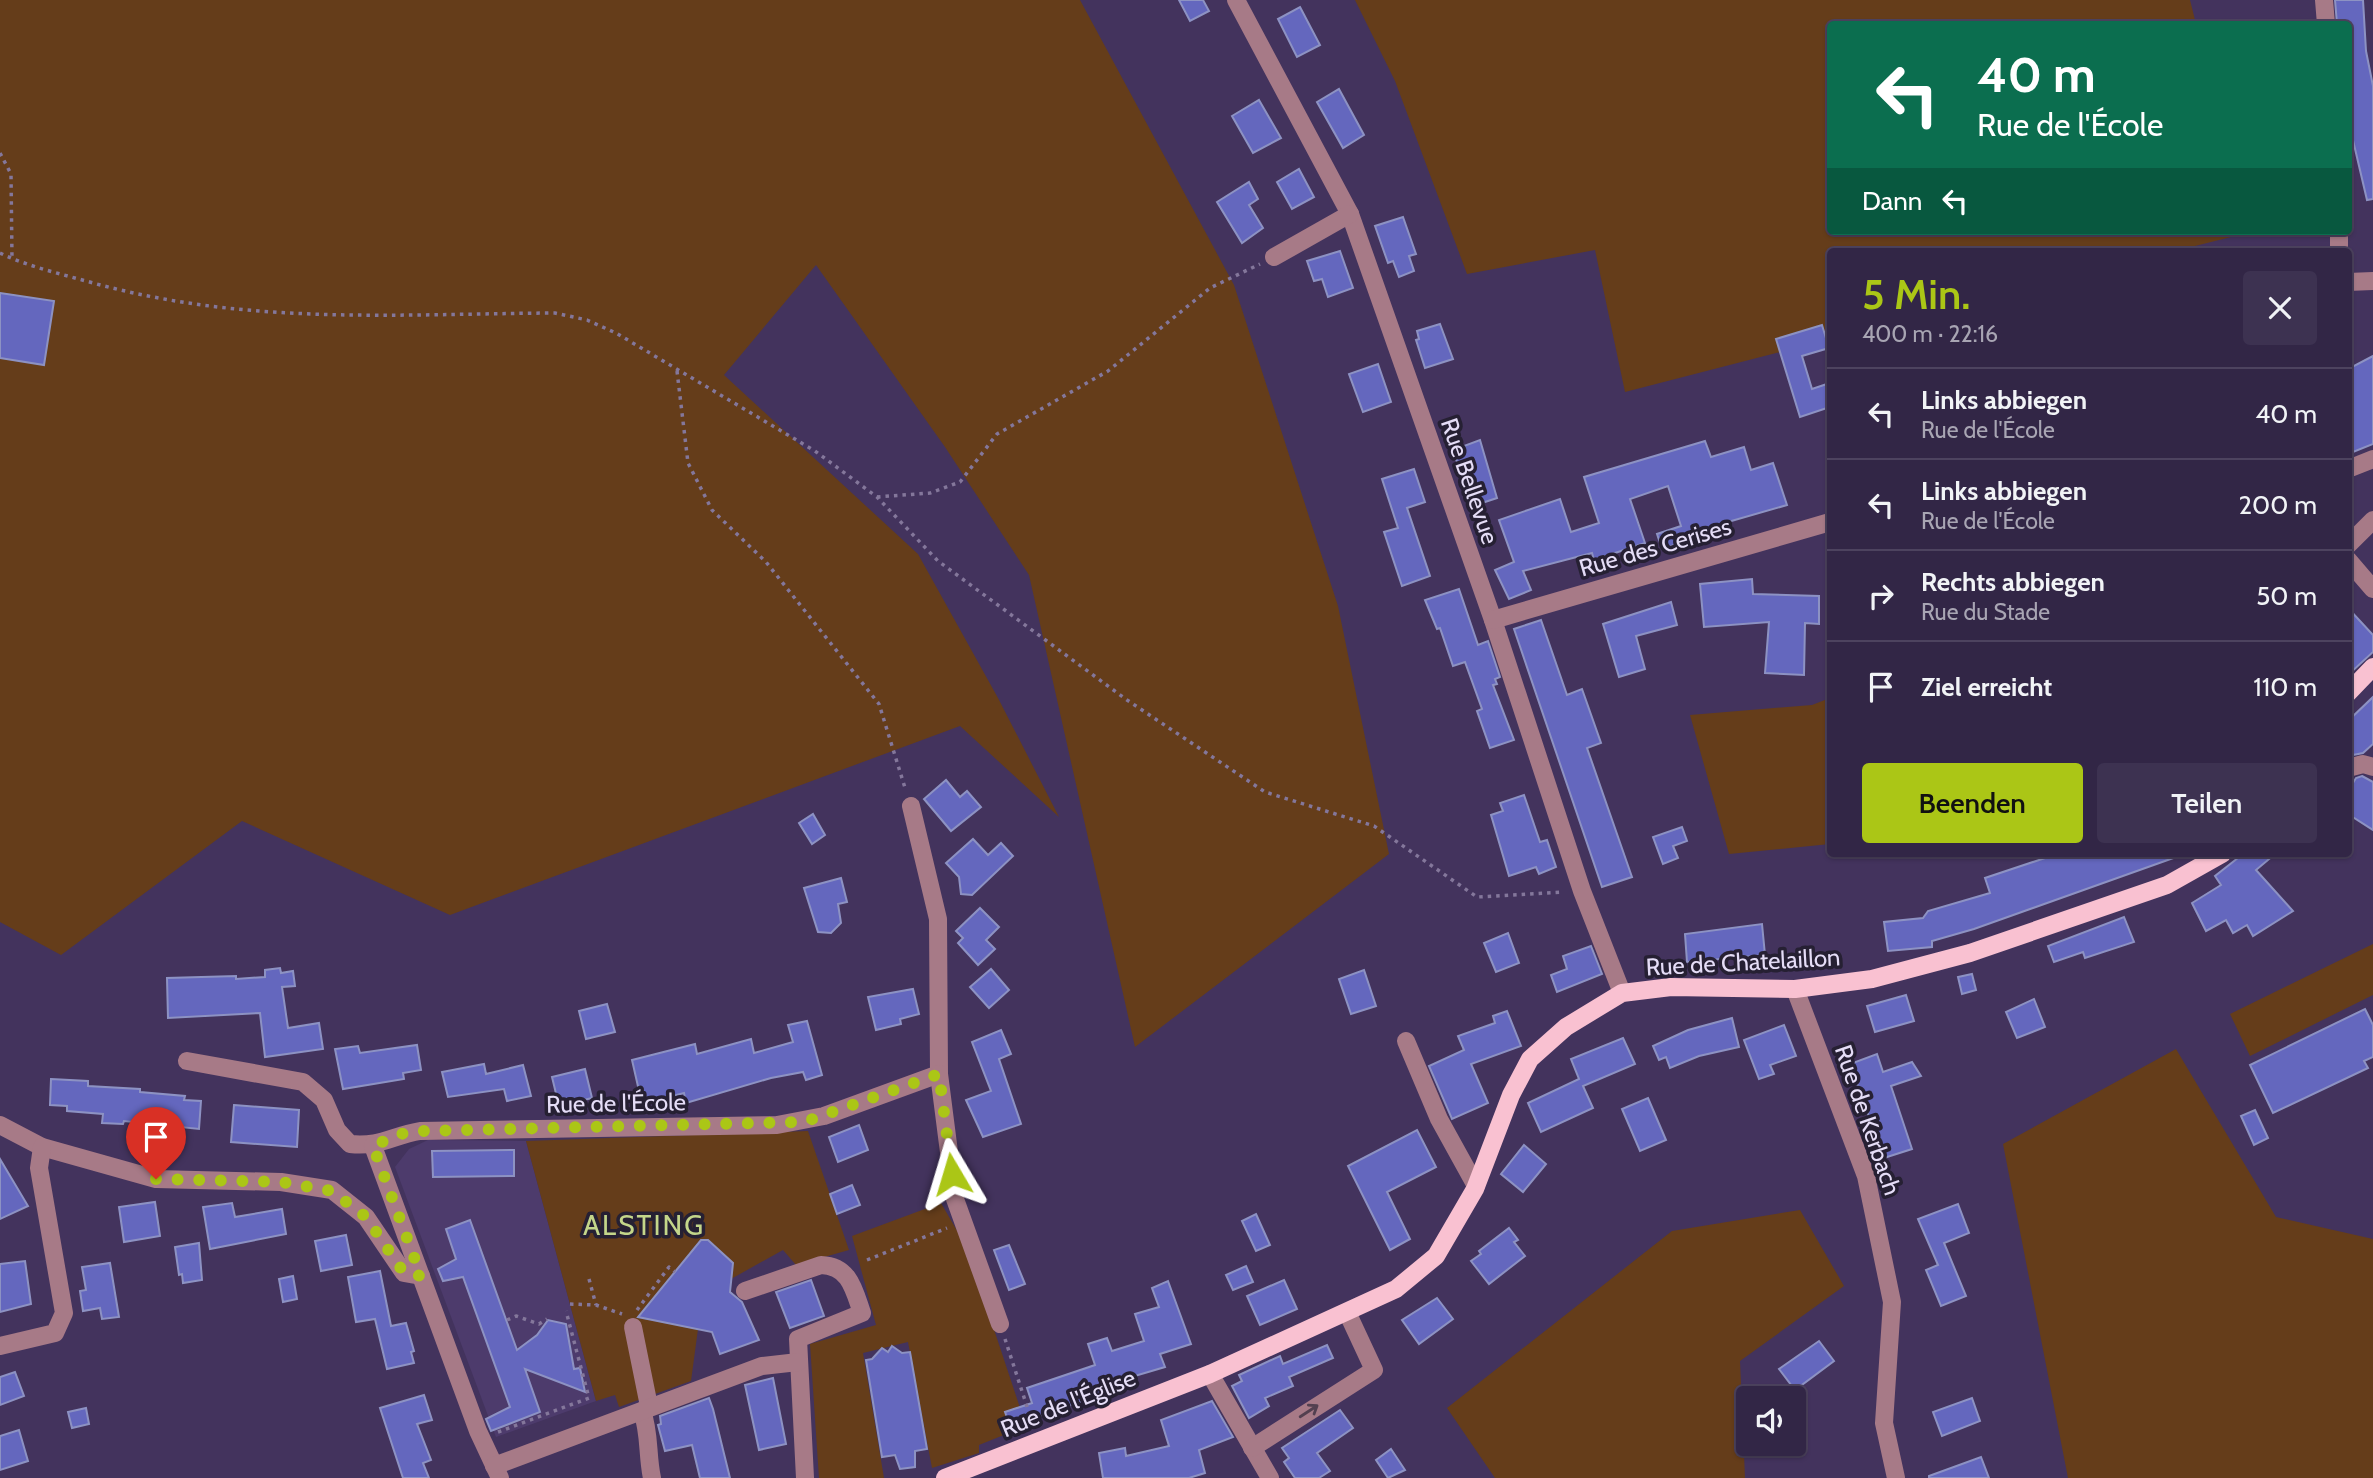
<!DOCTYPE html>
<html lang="de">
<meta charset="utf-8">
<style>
body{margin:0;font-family:Cabin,sans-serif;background:#3d3251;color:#f1f3f6;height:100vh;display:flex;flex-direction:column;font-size:26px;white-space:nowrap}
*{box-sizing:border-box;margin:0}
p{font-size:23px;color:#a8a5b3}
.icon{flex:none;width:38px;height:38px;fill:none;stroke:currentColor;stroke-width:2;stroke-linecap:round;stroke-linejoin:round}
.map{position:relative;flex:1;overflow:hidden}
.sheet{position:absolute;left:1827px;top:248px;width:525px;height:609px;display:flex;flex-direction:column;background:#322646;border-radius:7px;box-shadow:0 2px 5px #0004,0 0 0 2px #4d435f}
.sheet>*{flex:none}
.guide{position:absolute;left:1827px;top:21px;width:525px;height:214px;border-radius:7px;box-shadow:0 2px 5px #0004,0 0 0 2px #4d435f;background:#0b6e4f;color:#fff;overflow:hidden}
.buttons{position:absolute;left:1736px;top:1386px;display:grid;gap:14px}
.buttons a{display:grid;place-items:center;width:70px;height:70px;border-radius:7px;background:#322646;box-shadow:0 2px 5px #0004,0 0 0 2px #4d435f;font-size:35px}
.pin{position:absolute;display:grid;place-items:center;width:60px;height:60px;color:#fff;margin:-72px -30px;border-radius:50% 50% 50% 0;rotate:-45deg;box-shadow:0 0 7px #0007}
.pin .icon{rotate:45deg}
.me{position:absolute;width:77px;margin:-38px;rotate:353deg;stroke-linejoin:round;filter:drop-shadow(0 0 5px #0008)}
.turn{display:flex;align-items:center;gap:24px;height:147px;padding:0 35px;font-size:32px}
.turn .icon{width:91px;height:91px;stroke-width:2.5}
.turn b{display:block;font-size:49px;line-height:60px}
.then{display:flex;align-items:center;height:66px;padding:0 35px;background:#0003;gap:14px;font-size:26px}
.round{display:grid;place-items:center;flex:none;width:74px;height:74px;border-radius:7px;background:#3d3251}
.headline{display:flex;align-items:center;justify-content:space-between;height:119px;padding:0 35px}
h1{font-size:42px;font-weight:600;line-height:52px;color:#abc616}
.button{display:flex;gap:14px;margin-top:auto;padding:14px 35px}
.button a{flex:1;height:80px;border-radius:7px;background:#abc616;color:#111;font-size:28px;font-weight:600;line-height:80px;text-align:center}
.button a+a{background:#3d3251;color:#f1f3f6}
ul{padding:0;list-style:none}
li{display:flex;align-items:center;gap:21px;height:91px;padding:0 35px;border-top:2px solid #4d435f}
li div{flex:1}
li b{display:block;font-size:26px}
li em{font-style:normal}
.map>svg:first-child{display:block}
.built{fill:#4d3b6c}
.green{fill:#653d1a}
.building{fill:#6467be;stroke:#8d92c3;stroke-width:2}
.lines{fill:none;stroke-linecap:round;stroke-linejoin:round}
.path{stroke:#84779b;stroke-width:3.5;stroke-dasharray:3.5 5;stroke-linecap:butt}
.minor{stroke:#a77a87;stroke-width:18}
.major{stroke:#f9c1d1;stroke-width:18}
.oneway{stroke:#534050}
.route{stroke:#abc616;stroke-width:12;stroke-dasharray:0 21.6}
.labels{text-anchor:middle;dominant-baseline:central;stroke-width:7;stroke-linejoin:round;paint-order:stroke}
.street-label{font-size:24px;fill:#e5ddf7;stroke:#262033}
.quarter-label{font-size:28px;letter-spacing:2px;fill:#c4d68a;stroke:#262033}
</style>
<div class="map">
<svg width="2373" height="1478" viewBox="0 0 2373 1478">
<rect width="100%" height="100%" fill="#43335d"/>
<path class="built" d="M428,1140L526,1141L596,1401L496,1437L395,1167L409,1149Z"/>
<g class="green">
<path d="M0,0H1080L1234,285L1338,606L1389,854L1135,1047L1029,575L945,447L816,265L724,375L918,554L998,698L1059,817L960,726L450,915L242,821L61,955L0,922Z"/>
<path d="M1355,0H2190L2196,24H1830V231L2247,233L2171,252H1830V339L1625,392L1595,250L1467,274L1395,81Z"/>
<path d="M1830,698V844L1729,854L1690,715L1812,705Z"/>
<path d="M2373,944V995L2250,1056L2230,1014Z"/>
<path d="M2176,1049L2276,1217L2373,1239V1478H2068L2003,1144Z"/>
<path d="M808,1131L849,1250L796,1265L783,1250L731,1279L733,1263L708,1240H700L638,1318L698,1329L691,1381L619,1407L615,1395L596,1401L526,1141Z"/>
<path d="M941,1203L967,1248L1026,1426L979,1445V1453L932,1468L908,1342L863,1353L884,1478H819L810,1344L876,1325L852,1236Z"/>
<path d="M1800,1210L1844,1286L1740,1361L1745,1478H1495L1447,1408L1672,1231Z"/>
</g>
<g class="building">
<path d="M1179,0H1203L1209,11L1190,21Z"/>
<path d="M2335,0H2363L2366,51L2373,86V199L2367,200L2352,136L2348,113V24H2337Z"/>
<path d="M1300,7L1320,45L1297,57L1278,19Z"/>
<path d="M1339,89L1364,135L1343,148L1317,102Z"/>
<path d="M1259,100L1281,138L1253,153L1232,116Z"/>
<path d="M1299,169L1314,197L1292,209L1277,182Z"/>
<path d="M1249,182L1258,199L1249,205L1263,228L1242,243L1217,202Z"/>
<path d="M1403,217L1416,254L1409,256L1414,271L1399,277L1393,261L1388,263L1375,226Z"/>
<path d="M1340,251L1353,288L1328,297L1322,279L1314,281L1307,261Z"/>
<path d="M0,293L54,301L44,365L0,358Z"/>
<path d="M1440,324L1453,359L1425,368L1416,340L1419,339L1417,331Z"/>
<path d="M1822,325L1829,348L1802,356L1812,389L1830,383V407L1800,417L1776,339Z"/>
<path d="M2373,356V444L2348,454V369Z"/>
<path d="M1378,364L1391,402L1363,412L1349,374Z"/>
<path d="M1480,440L1497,498L1482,503L1474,483L1465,486L1453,450Z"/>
<path d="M1705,441L1711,457L1744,447L1751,470L1773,463L1787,505L1714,526L1715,530L1699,537L1662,549L1657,534L1681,526L1668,486L1630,499L1645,543L1594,560L1592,553L1523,571L1531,590L1509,599L1495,570L1514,562L1499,520L1560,499L1571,532L1599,523L1584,477Z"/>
<path d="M1414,469L1425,502L1407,508L1430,576L1402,586L1384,532L1398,528L1382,479Z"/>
<path d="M1752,579L1753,594L1819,596V624L1805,623L1804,675L1765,673L1769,622L1704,627L1700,584Z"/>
<path d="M1459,589L1478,645L1488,641L1500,677L1495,679L1497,684L1493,685L1514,740L1490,748L1477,711L1482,709L1465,662L1453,666L1440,628L1437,629L1425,600Z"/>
<path d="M1671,602L1677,625L1636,636L1645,669L1619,677L1603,624Z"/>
<path d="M2348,608L2373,635V652L2348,675Z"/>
<path d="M1541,620L1567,695L1582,689L1601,743L1587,748L1632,877L1602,887L1514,629Z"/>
<path d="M2373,697V744L2363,753L2348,756V721Z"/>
<path d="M2362,776L2373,782V830L2348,814V791L2356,778Z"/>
<path d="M946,780L960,797L967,791L981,807L951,831L924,799Z"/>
<path d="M1524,795L1540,842L1547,840L1556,867L1539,874L1536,867L1509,876L1491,815L1503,811L1500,803Z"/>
<path d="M813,814L825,835L812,844L799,823Z"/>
<path d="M1682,827L1687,841L1673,846L1678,858L1663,864L1653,837Z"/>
<path d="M973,839L988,855L1001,843L1013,856L972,895L961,894L959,877L946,863Z"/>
<path d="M2057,854L2179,856L1974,929L1932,941V947L1888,951L1884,922L1923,918L1928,911L1990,893L1985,878Z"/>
<path d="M2243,854H2275L2256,870L2293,911L2253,936L2247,925L2233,933L2226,920L2206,931L2192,903L2221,885L2215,876Z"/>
<path d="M841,878L847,902L838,904L841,923L831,933L818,932L804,888Z"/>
<path d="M980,908L999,927L986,940L995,949L978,965L958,943L963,938L956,931Z"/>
<path d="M2124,917L2134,942L2085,958L2083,952L2054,962L2048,946Z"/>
<path d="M1762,924L1765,955L1687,962L1685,934Z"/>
<path d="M1508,933L1519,963L1496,972L1484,943Z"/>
<path d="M1591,946L1602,974L1557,992L1551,975L1567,969L1563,956Z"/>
<path d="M280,968L281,973L293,971L295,986L282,987L288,1028L319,1023L323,1049L265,1057L260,1013L168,1018L167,978L236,976V979L265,977V970Z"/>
<path d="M991,969L1009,990L989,1008L970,987Z"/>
<path d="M1364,970L1376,1006L1351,1014L1339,979Z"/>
<path d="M1972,974L1976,990L1962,994L1958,977Z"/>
<path d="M913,989L919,1014L900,1019L901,1024L876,1030L868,997Z"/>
<path d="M1906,995L1914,1021L1875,1032L1867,1006Z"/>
<path d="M2034,999L2045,1027L2017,1038L2006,1012Z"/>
<path d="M607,1004L615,1032L586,1039L579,1011Z"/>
<path d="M2365,1009L2373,1025V1057L2364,1061L2368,1068L2273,1113L2250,1065Z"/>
<path d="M1507,1011L1521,1046L1471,1064L1488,1103L1452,1119L1429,1066L1464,1050L1458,1036L1495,1023L1493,1016Z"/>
<path d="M1732,1018L1739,1047L1699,1056L1670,1068L1666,1057L1659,1060L1653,1046L1688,1030Z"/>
<path d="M807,1021L822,1075L806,1080L803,1072L771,1078L686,1103L684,1093L642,1104L632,1060L695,1044L697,1054L751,1039L754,1053L793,1042L788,1025Z"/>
<path d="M1784,1025L1796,1056L1770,1065L1774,1074L1759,1079L1744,1040Z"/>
<path d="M1001,1030L1011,1054L999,1059L1021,1124L983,1137L966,1100L991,1091L972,1042Z"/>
<path d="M1623,1038L1635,1064L1583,1086L1593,1108L1541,1132L1528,1103L1579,1079L1571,1059Z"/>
<path d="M417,1045L421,1070L403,1073L404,1079L343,1089L335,1049L358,1046L360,1053Z"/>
<path d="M1877,1054L1883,1072L1912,1062L1921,1076L1891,1086L1912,1149L1884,1158L1850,1064Z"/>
<path d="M484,1064L486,1074L523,1065L531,1096L507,1101L504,1089L448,1097L442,1072Z"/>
<path d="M585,1069L592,1098L559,1106L552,1077Z"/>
<path d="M51,1079L88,1081V1086L140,1089V1092L185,1096L184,1100L201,1101L199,1129L124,1121L123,1124L102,1123L103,1114L67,1111V1106L50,1105Z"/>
<path d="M1648,1098L1666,1140L1640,1151L1622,1109Z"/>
<path d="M234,1105L299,1110L297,1147L231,1142Z"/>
<path d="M2255,1110L2268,1138L2254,1145L2241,1116Z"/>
<path d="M859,1125L868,1150L838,1162L829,1137Z"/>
<path d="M1417,1130L1436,1167L1387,1192L1410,1239L1390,1250L1348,1166Z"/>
<path d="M1524,1145L1546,1164L1523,1192L1501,1174Z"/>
<path d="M514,1150V1176L433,1177L432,1151Z"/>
<path d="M0,1159L28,1206L0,1219Z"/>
<path d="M852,1185L860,1205L837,1214L830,1194Z"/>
<path d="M155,1202L160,1236L124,1242L119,1207Z"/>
<path d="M232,1203L235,1217L282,1209L286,1234L210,1249L203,1207Z"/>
<path d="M1958,1204L1969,1233L1944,1243L1966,1296L1941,1306L1926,1270L1938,1265L1918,1219Z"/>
<path d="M1256,1214L1270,1245L1256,1251L1242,1221Z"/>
<path d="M470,1220L517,1350L537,1335L548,1320L566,1324L574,1369L580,1368L585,1392L525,1369L540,1412L491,1431L486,1419L510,1407L463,1277L443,1281L438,1269L456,1259L446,1229Z"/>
<path d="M1509,1228L1518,1240L1514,1242L1525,1256L1489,1284L1471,1261L1481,1254L1479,1251Z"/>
<path d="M346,1235L352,1265L321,1271L315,1241Z"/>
<path d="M701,1240H708L733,1263L730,1292L742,1302L759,1340L720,1354L712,1332L638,1317Z"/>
<path d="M199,1243L202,1280L183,1283L182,1274L179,1275L175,1247Z"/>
<path d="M1009,1245L1025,1284L1009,1290L994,1250Z"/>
<path d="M25,1261L31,1304L0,1312V1264Z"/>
<path d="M110,1263L119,1317L102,1319L100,1308L83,1311L80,1291L86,1290L82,1267Z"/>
<path d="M1246,1266L1253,1282L1233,1290L1226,1275Z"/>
<path d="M380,1271L391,1326L406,1323L414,1351L411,1352L414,1363L387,1369L375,1319L356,1322L348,1277Z"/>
<path d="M293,1276L297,1299L283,1302L279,1279Z"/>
<path d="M811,1280L824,1316L790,1328L776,1292Z"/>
<path d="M1284,1280L1297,1309L1260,1325L1247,1296Z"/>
<path d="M1168,1281L1191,1344L1160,1354L1165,1367L1121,1380L1123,1383L1112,1387V1391L1010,1426L1005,1412L1032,1403L1027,1388L1095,1365L1088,1344L1107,1338L1112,1351L1144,1341L1135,1314L1159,1307L1152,1288Z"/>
<path d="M1437,1298L1453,1319L1419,1344L1402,1320Z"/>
<path d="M1819,1341L1834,1361L1795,1390L1779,1369Z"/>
<path d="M1327,1345L1333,1358L1289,1377L1293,1386L1265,1398L1269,1406L1249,1418L1232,1386L1242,1381L1239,1375L1280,1356L1283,1364Z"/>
<path d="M892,1346L902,1353L910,1352L927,1449L915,1451V1467L900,1469L895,1455L882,1457L866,1360L872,1359L882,1348L888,1352Z"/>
<path d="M15,1372L24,1396L0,1405V1377Z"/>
<path d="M773,1378L786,1444L759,1450L745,1385Z"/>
<path d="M424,1395L432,1420L417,1424L431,1460L423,1463L429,1478H403L380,1408Z"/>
<path d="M709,1398L713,1409L730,1478H700L692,1445L665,1451L658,1425L661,1424L660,1416Z"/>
<path d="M1972,1398L1980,1421L1942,1436L1933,1412Z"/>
<path d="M1212,1401L1233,1437L1199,1450L1205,1473L1189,1478H1103L1099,1453L1125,1448L1126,1456L1169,1446L1161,1420Z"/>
<path d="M86,1408L89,1424L72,1428L68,1412Z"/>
<path d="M1340,1410L1353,1428L1317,1453L1330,1471L1319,1478H1295L1284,1462L1289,1458L1282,1448Z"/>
<path d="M19,1430L28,1461L0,1470V1436Z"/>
<path d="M1391,1449L1405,1470L1388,1478L1376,1460Z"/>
<path d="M1981,1457L1989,1478H1929V1476Z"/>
</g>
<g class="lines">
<g class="path">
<path d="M0,153L11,174L12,259"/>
<path d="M0,253C27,266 57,273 86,281C244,326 393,314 555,313L587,320L616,333L815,451L877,497L938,561L1127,700L1265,792L1374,826L1477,897L1563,892"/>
<path d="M677,371L688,463L712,510L766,562L879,704L906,791"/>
<path d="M877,497L930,493L960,482L997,434L1108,371L1210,288L1260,264"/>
<path d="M867,1260L947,1228"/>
<path d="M589,1279L596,1305"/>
<path d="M570,1304L596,1305L622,1314"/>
<path d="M637,1310L669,1267L675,1272"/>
<path d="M507,1320L516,1316L539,1324L547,1319"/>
<path d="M1005,1339L1033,1425"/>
<path d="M498,1432L589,1398L566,1311"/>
</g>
<g class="minor">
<path d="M1236,0L1350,214L1493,620L1582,891L1622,993"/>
<path d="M2324,0L2326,24"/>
<path d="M2339,252V231"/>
<path d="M1274,257L1350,214"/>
<path d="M2348,282L2373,281"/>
<path d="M2348,469L2373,459"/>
<path d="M2348,545L2373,520"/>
<path d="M2348,560L2373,589"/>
<path d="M1493,620L1830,522"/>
<path d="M2348,768L2363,764L2373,767"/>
<path d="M1795,989L1866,1176L1892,1302L1884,1423L1896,1478"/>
<path d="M1406,1041L1439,1119L1476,1186"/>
<path d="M187,1061L303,1082L324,1100L337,1130L350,1144C381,1147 391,1136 420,1131L777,1125L824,1116L939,1074L938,919L911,806"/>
<path d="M939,1074L955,1199L1000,1324"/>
<path d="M0,1125L42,1147L156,1179L281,1182L332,1190L366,1217L404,1273L421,1276"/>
<path d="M373,1146L478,1431L500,1478"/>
<path d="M745,1291L821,1265C850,1266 854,1290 862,1313L798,1339L805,1478"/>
<path d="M633,1327L649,1406"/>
<path d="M0,1346L55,1333L64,1313L39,1168L42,1147"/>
<path d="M1210,1374L1270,1478"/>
<path d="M642,1411C650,1433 647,1455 652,1478"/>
<path d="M1252,1448L1374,1370L1347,1312"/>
<path d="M494,1466L762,1366L798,1362"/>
</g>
<g class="major">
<path d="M2348,693L2373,667"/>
<path d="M945,1478L1210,1374L1396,1289L1436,1256L1475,1189L1511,1095L1530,1059L1566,1027L1622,993L1671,987L1795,989L1872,979L1970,953L2167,885L2222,854"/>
</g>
</g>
<defs><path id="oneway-shaft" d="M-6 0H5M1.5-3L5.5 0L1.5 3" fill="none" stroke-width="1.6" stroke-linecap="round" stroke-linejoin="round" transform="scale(1.75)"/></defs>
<use class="oneway" href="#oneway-shaft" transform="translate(1309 1411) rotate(-33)"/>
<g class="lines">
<path class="route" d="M156,1179L281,1182L332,1191L366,1217L404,1273L421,1276L373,1146L400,1134L420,1131L804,1122L939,1074L952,1174"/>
</g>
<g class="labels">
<g class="street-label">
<text transform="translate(1470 481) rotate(71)">Rue Bellevue</text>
<text transform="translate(1655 547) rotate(-16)">Rue des Cerises</text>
<text transform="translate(1743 962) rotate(-3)">Rue de Chatelaillon</text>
<text transform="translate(616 1103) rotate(-1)">Rue de l'École</text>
<text transform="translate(1868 1120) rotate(71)">Rue de Kerbach</text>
<text transform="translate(1068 1403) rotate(-22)">Rue de l'Église</text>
</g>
<g class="quarter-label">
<text x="644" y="1225">ALSTING</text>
</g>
</g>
</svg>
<div class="buttons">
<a><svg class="icon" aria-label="sound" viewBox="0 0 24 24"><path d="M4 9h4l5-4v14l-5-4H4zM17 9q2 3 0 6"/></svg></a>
</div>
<div class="pin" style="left:156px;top:1179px;background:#d93025"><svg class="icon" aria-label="arrive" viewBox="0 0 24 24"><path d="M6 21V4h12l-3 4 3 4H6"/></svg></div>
<svg class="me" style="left:952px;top:1174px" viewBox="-20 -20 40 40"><path d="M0-17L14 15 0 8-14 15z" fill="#abc616" stroke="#fff" stroke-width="4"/></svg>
<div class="guide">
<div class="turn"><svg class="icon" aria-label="left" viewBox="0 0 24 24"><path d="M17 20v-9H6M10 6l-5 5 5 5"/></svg><div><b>40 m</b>Rue de l'École</div></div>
<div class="then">Dann<svg class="icon" aria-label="left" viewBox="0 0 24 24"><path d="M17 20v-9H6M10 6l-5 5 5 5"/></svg></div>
</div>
<section class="sheet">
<div class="headline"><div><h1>5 Min.</h1><p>400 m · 22:16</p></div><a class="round"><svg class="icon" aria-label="close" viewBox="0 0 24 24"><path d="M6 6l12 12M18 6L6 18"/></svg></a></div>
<ul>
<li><svg class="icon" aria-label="left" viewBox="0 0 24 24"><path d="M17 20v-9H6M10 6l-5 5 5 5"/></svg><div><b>Links abbiegen</b><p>Rue de l'École</p></div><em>40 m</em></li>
<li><svg class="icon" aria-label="left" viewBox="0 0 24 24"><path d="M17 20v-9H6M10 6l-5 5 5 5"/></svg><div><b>Links abbiegen</b><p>Rue de l'École</p></div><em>200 m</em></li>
<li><svg class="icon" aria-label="right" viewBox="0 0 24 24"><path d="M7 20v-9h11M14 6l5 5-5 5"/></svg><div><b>Rechts abbiegen</b><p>Rue du Stade</p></div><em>50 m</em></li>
<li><svg class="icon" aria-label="arrive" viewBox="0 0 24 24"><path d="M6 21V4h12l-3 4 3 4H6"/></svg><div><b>Ziel erreicht</b></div><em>110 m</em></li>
</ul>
<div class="button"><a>Beenden</a><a>Teilen</a></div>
</section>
</div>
